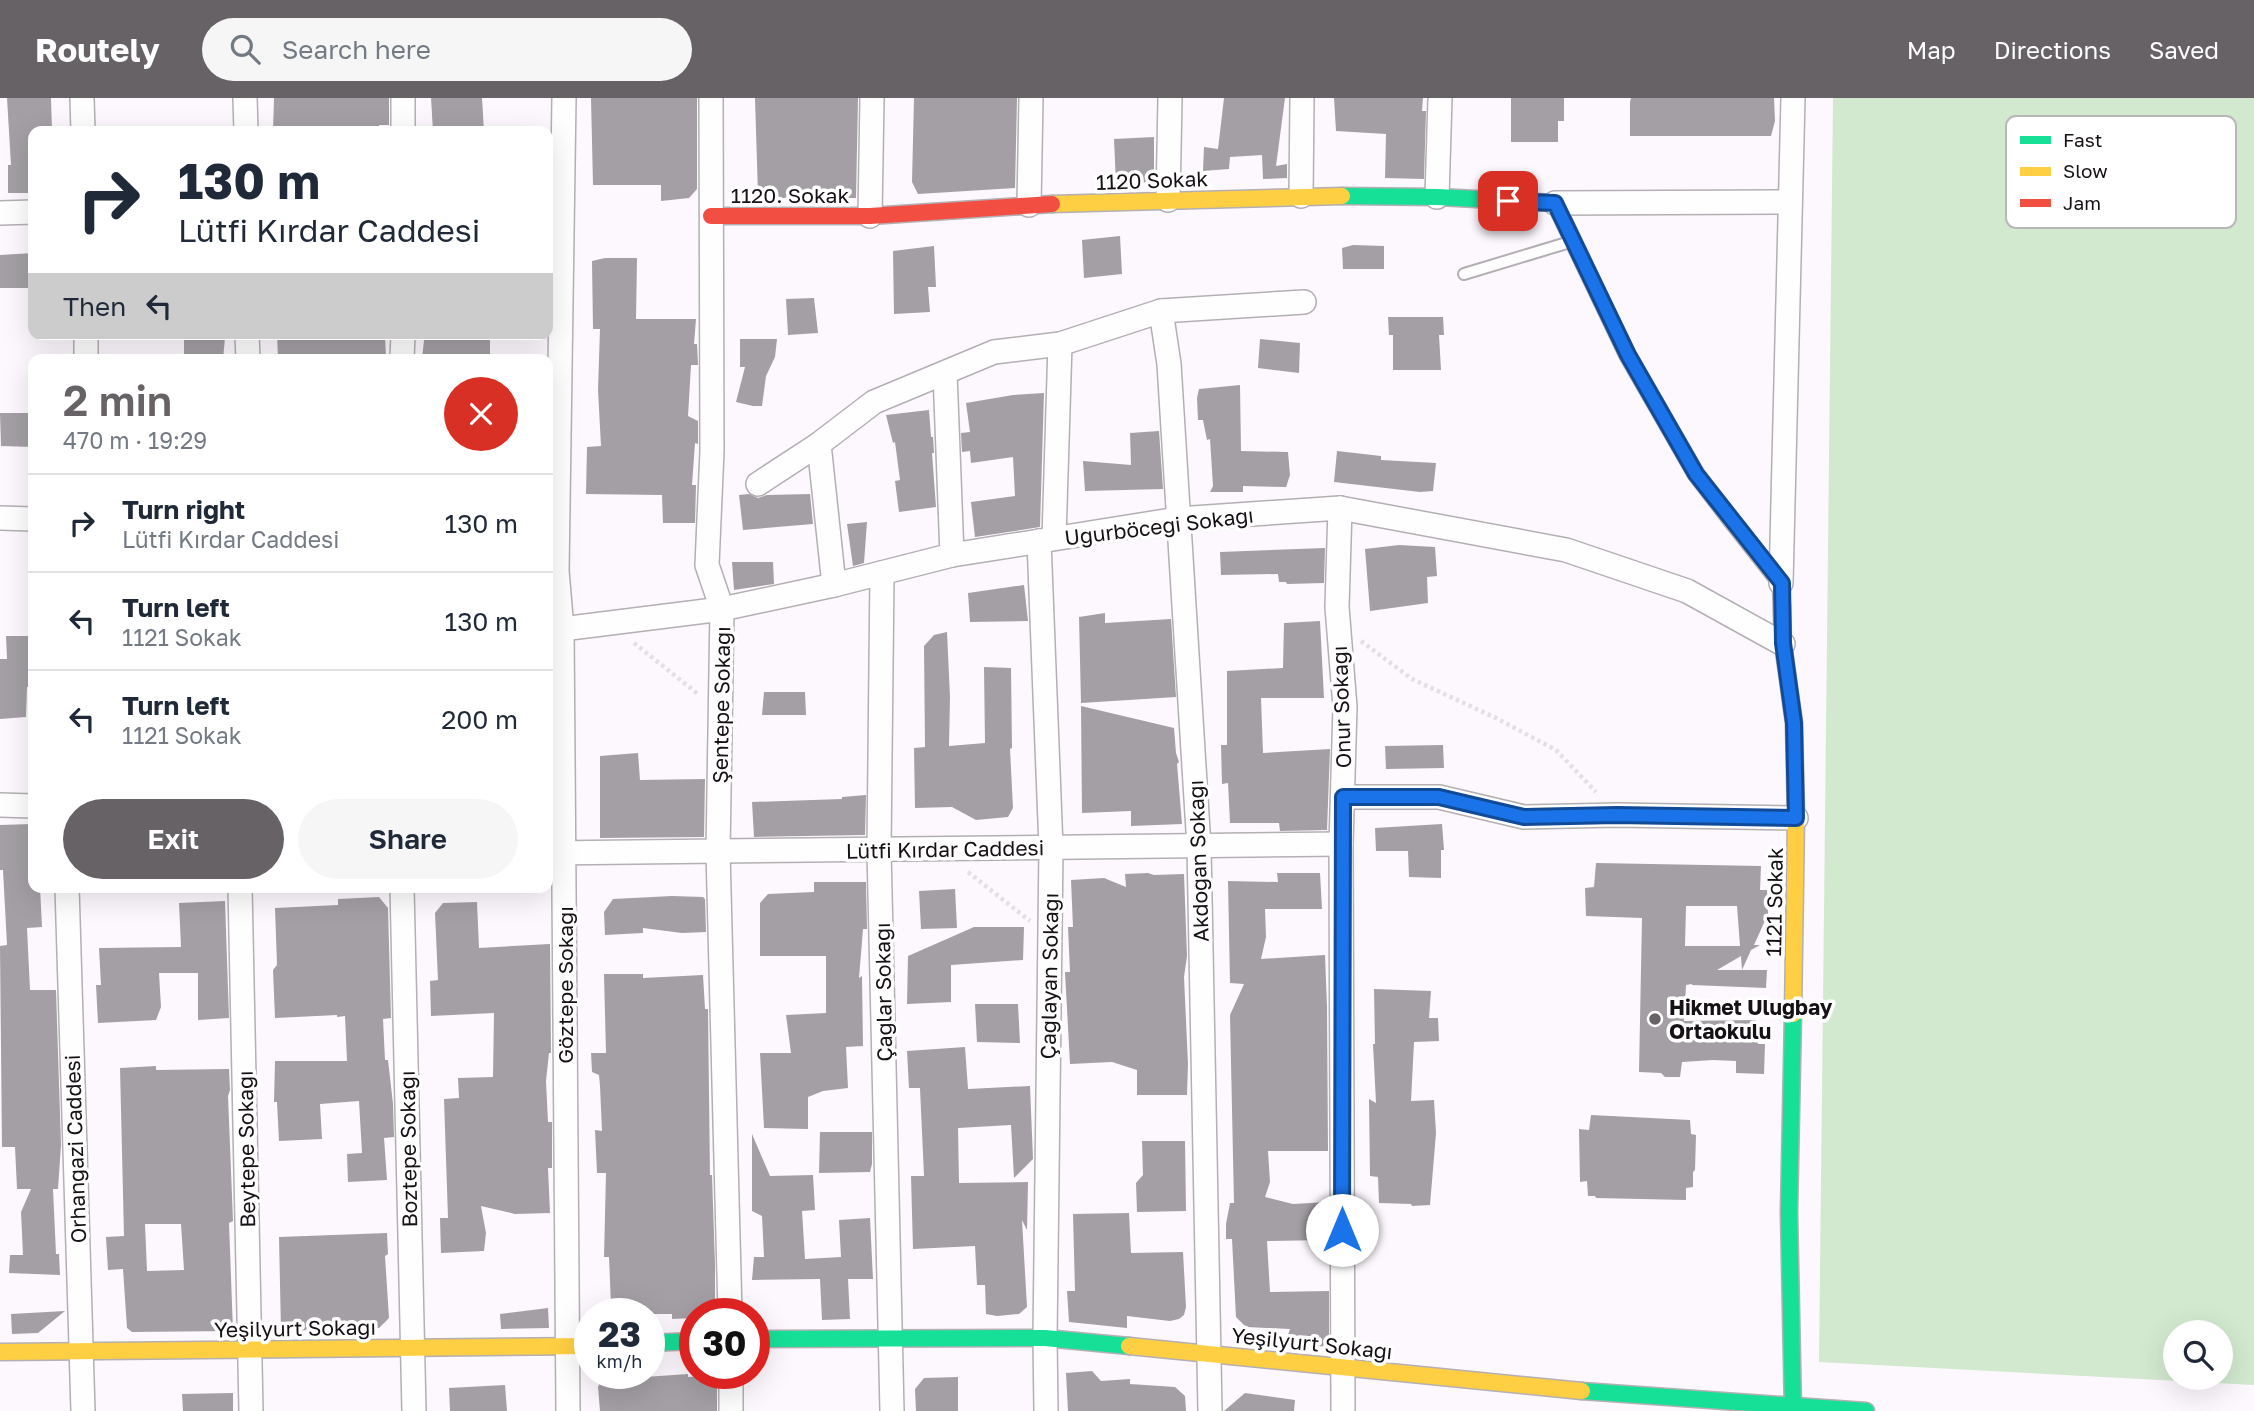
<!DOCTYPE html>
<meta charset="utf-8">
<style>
body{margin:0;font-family:"Golos Text",sans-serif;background:#f6f6f7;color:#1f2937;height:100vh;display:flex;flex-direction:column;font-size:26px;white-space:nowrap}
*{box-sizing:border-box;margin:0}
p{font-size:23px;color:#747a83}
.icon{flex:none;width:38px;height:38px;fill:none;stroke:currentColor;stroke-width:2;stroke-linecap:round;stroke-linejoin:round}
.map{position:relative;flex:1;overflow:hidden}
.panel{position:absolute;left:28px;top:256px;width:525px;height:539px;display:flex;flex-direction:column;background:#fff;border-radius:14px;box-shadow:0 7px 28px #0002}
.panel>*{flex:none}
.hud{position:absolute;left:28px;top:28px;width:525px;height:214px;border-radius:14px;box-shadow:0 7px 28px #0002;background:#fff;color:#1f2937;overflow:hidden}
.fabs{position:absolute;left:2163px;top:1222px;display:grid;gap:14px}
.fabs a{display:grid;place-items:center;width:70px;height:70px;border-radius:50%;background:#fff;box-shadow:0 7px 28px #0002;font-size:35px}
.speed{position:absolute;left:574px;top:1200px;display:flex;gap:14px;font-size:35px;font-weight:700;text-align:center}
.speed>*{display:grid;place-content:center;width:91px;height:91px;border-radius:50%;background:#fff;box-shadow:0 7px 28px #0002;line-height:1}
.speed small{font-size:18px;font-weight:400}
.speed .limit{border:10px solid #d22;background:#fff;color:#111}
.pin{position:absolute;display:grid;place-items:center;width:60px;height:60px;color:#fff;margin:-30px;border-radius:14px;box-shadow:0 4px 10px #0006}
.me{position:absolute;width:77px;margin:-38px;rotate:0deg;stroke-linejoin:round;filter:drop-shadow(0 0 5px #0008)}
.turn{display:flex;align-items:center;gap:24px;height:147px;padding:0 35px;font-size:32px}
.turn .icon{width:91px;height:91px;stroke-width:2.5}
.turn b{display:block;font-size:49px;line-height:60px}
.then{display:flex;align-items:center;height:66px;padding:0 35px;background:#0003;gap:14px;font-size:26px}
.round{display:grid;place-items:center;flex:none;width:74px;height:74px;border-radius:37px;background:#f6f6f7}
.summary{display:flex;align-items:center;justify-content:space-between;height:119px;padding:0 35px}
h1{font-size:42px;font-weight:600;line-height:52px;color:#666266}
.cta{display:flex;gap:14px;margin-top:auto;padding:14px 35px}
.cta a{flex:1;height:80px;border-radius:42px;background:#666266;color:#fff;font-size:28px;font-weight:600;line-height:80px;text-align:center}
.cta a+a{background:#f6f6f7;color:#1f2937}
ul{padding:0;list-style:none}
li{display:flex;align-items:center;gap:21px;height:98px;padding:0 35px;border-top:2px solid #e0e1e3}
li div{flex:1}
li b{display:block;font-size:26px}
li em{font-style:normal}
header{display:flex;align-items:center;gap:42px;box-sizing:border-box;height:98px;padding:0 35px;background:#666266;color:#fff}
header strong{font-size:33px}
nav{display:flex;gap:38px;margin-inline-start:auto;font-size:24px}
.search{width:490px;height:63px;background:#f6f6f7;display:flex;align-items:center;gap:18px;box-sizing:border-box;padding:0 24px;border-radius:38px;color:#747a83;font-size:26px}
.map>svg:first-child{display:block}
.green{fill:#d2e9cf;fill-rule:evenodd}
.building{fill:#a39fa4;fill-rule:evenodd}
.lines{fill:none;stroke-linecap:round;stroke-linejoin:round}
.lane-casing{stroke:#b3afb3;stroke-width:14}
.street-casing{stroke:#b3afb3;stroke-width:26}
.fast-casing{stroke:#b3afb3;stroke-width:19}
.slow-casing{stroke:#b3afb3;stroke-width:19}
.jam-casing{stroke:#b3afb3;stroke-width:19}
.path{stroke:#e2e0e2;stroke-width:4.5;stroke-dasharray:3.5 3.5;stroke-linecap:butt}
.lane{stroke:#fffeff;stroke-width:10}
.street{stroke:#fffeff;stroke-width:23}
.fast{stroke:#16e098;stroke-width:16}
.slow{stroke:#ffcf43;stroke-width:16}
.jam{stroke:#f24e42;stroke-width:16}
.route-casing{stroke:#114b97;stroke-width:18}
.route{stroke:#1a73e8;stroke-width:12}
.poi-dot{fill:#666266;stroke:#fff;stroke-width:2.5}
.labels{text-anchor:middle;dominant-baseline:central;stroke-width:7;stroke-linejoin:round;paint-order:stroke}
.street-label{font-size:21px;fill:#151115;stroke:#fff}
.poi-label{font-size:21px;font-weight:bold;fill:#151115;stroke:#fff;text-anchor:start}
.key{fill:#fff;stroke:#b9b8b9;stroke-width:2}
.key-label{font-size:19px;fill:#151115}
</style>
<header>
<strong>Routely</strong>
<div class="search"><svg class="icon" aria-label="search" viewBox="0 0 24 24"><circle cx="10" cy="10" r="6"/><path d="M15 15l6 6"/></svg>Search here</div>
<nav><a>Map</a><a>Directions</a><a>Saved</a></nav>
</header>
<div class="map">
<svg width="2254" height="1313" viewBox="0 0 2254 1313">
<rect width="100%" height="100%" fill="#fdf8fd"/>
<path class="green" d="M1833,0H2254V1287L1819,1264ZM2175,1234H2221V1279H2175Z"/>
<g class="building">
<path d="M7,0H51L52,33H33V95H8V67H11Z"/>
<path d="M274,0H389V27H379V33H273Z"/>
<path d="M431,0H482L484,33H433Z"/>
<path d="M591,0H697V91L689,100L661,103V87H593Z"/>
<path d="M755,0H858L856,100H761L758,97Z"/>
<path d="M914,0H1017L1015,90L918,96L912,84Z"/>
<path d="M1224,0H1285L1276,68L1287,66V80L1263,81L1262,57L1230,59L1229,71L1203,73L1204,49L1218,51Z"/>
<path d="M1334,0H1423L1422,13H1426L1424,81L1385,80L1386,36L1336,33Z"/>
<path d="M1511,0H1564V23H1558V44H1511Z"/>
<path d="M1631,0H1774L1775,23L1771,38H1630V4Z"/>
<path d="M1154,39V84L1116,86L1114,41Z"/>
<path d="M1120,138L1122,176L1084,180L1082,142Z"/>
<path d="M1353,147L1384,148V171H1343L1342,150Z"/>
<path d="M934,148L936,189H928L930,214L894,216L893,153Z"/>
<path d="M33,155V190H0V157Z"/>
<path d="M605,160H637L636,221H696L694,246H697L698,267H691L688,318L698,323V346L695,345L692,387H696L695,425H663L662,397L586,396L587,349L601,348L598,292L600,231H593L592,163Z"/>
<path d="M814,200L818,235L788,237L786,201Z"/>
<path d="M1388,219H1443L1444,237H1439L1441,272H1393V237H1389Z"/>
<path d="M277,236H385L386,261H278Z"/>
<path d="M225,240L223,261H184V242Z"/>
<path d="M490,241V261H422L424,242Z"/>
<path d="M740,241H777L775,259L766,278L762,308H753L736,304L745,269H740Z"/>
<path d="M1260,241L1300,245L1299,275L1258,270Z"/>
<path d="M1240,287L1241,353L1288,354L1290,377L1286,389L1243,388V394H1210L1213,388L1210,341L1207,342L1203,322H1198L1197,300L1199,291Z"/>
<path d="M1044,295L1040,429L975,439L971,404L1015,398L1013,359L971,365L970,353L962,354L961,335L970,334L966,305L1013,297Z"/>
<path d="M929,312L931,339H933L934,355H932L936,409L899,414L895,383L900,382L895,344L893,345L886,317Z"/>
<path d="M0,315H33V349L1,348Z"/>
<path d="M1159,333L1163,391L1085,393L1083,363L1131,367L1130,335Z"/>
<path d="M1337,353L1381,358V362L1436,365L1433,393L1420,394L1334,384Z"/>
<path d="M749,396L758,400L767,397L810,396L813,426L743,432L739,397Z"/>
<path d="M867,424L864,465L853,468L847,426Z"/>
<path d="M1399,447L1435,449L1437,478L1427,479L1428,505L1370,513L1365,451Z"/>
<path d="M1325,450L1324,485L1287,486L1286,484H1279L1278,476L1221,477L1220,454Z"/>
<path d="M732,464H773L774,486L734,492Z"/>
<path d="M1024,487L1028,523L970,524L968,495Z"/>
<path d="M1105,515V525L1171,521L1176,599L1081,605L1079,519Z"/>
<path d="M1320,523L1324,600H1261L1263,655L1330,651L1327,732L1280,733L1279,725H1230L1228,685L1222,686L1221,647H1227V573L1283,570L1284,525Z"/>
<path d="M947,534L950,599L949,648L985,645L984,569L1011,570L1012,650L1010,651L1013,710L1008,719L976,722L952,709L915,710L914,650L925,649L924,548L934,537Z"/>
<path d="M6,538H33V589H27L26,619L0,621V561H7Z"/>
<path d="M764,594H805L806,617H762Z"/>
<path d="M1081,608L1174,630L1176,655L1179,664L1177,666L1182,726L1131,728V713L1082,715Z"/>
<path d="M1443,647L1444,670L1386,671L1385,648Z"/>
<path d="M638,655L640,682L705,681L704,739L600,740V658Z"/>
<path d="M866,697L865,737L754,739L752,704L842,701V699Z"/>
<path d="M33,726V789H40L42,829L27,830L30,892H56L61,1047L58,1091H53L56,1156H59L60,1177L9,1175L10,1157H23L21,1114L31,1091H17L15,1049H2L0,848L7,847L3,772H0V727Z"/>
<path d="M1442,726L1444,752H1441V780L1409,779L1408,753H1376L1375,730Z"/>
<path d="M1596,765L1761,768L1760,792H1767L1768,816L1754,847H1760L1751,852L1742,872H1767L1766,890L1692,887V886L1686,887L1684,923L1756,922L1758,946H1765L1764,976L1736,975V963L1713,962L1682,964L1680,979H1665L1661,975L1639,974L1642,820L1586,818L1585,790L1594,789ZM1686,808H1737L1740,848H1685ZM1741,858L1742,872H1717Z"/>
<path d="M1148,775L1154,777L1184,776L1187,858L1184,879L1188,966L1187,997H1137V972L1112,964L1070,966L1065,874H1070L1068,829H1073L1071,782L1104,780L1126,789L1125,776Z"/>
<path d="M1277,775H1320L1322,811H1265L1266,839L1261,861L1325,857L1327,909L1328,1053H1268L1270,1084L1265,1099L1293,1106L1328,1104V1142L1267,1143L1270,1194L1329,1193V1249L1285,1245L1290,1231L1246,1229L1236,1219L1232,1141H1226V1126L1230,1105H1234L1230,917L1244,886L1230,885L1228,783L1278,784Z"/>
<path d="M814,784H866L867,831H863L859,880L862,878L863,948L846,949L848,990L823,993L808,999V1031L764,1030L760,955H791L786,917L826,915V858H760V805L768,796L814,794Z"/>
<path d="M955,791L957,830L921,831L919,793Z"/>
<path d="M672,798L703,799L705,801L706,834L682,835L643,830V835L605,837L604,814L613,801Z"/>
<path d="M379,799L388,810L391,920L383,921L385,962H388L393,1006L394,1039L384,1040L387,1082L348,1084L347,1056L362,1055L359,1003L320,1006L322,1041L279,1043L277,1004H274L275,963H347L345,918L337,919V917L275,920L273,872L277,867L275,810L338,807V801Z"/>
<path d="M225,803L229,920L198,922V875H159L161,909L156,922L98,925L96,887H101L99,850L181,849L179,805Z"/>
<path d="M477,804L479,850L550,846L551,955H549L546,983L548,1024H552V1070H548L550,1115L515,1116L481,1108L486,1135L484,1153L441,1155L440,1120H448L444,1001L459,1000L458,980L493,979L494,915L431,918L430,883L438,882L435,815L443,805Z"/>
<path d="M974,829H1024L1023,862L951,867V904L907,906L908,858Z"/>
<path d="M604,876H643V880L703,877L705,911H708L710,1077H712L715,1167V1210L710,1216H695V1220L672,1221V1216H623L611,1207L609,1159H604L606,1075H597L595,1032L602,1033L600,988L599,977L592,974L591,955H606Z"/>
<path d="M1374,891L1431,893L1429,920H1438L1439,943L1414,944L1411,1003L1434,1002L1436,1035L1430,1107L1412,1108L1411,1106L1379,1105L1378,1079L1370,1078L1369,1001L1376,1005L1373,946H1375Z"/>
<path d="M975,906H1018L1020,945L977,944Z"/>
<path d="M965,949L968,991L1030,988L1033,1061L1014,1080L1011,1027L958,1030L959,1085L1028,1084L1027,1132L1022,1122L1027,1209L1019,1216L997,1218L986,1216L985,1187H977L975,1148L913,1151L911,1078H924L920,990H909L907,953Z"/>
<path d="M156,968V972L229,971L230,992L228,998L233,1123L229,1125L233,1233L132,1234L127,1230L123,1171L108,1172L106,1139L124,1138L120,970ZM145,1126H181L184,1172L147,1173Z"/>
<path d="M1591,1017L1690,1022L1691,1036L1696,1037L1695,1072L1693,1074V1089L1686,1090V1102L1596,1100L1595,1098H1588L1587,1083L1580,1084L1579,1031L1589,1032Z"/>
<path d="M820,1034H872V1066L870,1074L819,1075Z"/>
<path d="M752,1036L770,1078L813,1077L815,1112L802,1113L805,1161L841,1159L839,1122L870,1120L873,1181H848L850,1221L822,1222L820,1181L752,1182L754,1159H764L762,1118L752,1113Z"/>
<path d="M1142,1043H1185L1186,1113L1137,1114L1136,1085L1143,1077Z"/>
<path d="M1129,1115L1131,1155L1183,1154L1186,1209L1184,1217L1179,1221L1170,1223L1127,1218V1230L1069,1224L1067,1193H1075L1073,1116Z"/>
<path d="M387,1135L388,1156L385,1158L389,1220L379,1230L281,1233L279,1139Z"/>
<path d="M548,1210L549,1230L501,1231L500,1216Z"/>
<path d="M65,1213L38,1235L12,1236L11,1216Z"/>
<path d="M1092,1273L1101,1283L1130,1281V1286L1175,1289L1185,1298L1186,1313H1068L1066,1275Z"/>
<path d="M688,1276V1279L717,1277V1313H600L598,1289L601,1282Z"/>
<path d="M958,1279V1313H916L915,1291L924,1280Z"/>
<path d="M505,1287L507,1313H450L449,1290Z"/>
<path d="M233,1295V1313H183L182,1296Z"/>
<path d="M1245,1295L1295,1302L1294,1313H1224Z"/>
</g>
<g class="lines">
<defs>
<path id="lane" d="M1464,176L1570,144"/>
<g id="street">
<path d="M82,0L83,33"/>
<path d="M245,0L246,33"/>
<path d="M403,0V33"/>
<path d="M564,0L557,473L562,531L568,1313"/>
<path d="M711,0L712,353L707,467L722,511L718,754L730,1216"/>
<path d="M1301,98L1302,0"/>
<path d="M1437,99L1440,0"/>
<path d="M1168,102L1170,0"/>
<path d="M1555,105L1790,104"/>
<path d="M1029,107L1031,0"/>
<path d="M0,115L33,114"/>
<path d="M870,118L872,0"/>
<path d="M1161,213L1169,266L1199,749L1210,1313"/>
<path d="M86,236V261"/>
<path d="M247,236L248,261"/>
<path d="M402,261L403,236"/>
<path d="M945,275L952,457"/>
<path d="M758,386L819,346"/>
<path d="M1340,410L1337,509L1345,609L1341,746L1343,1313"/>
<path d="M0,420L33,421"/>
<path d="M1054,440L1060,246"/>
<path d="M1039,443L1051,750L1045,1240L1046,1313"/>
<path d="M882,475L879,752L892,1313"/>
<path d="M1781,485L1793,0"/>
<path d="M834,487L819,346L874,304L994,254L1060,246L1161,213L1304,204"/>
<path d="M562,531L722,511L834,487L952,457L1178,421L1340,410L1566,452L1687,493L1783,546"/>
<path d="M1343,699H1439L1524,719L1617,717L1796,720"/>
<path d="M0,707L33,708"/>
<path d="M548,755L1341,746"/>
<path d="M67,789L83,1313"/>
<path d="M240,789L251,1313"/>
<path d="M402,789L414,1313"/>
<path d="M731,1276V1313"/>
</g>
<g id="fast">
<path d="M1342,98L1437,99L1555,105L1627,256L1696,376L1729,419"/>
<path d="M1793,916L1789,1114L1793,1313"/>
<path d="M754,1241L1045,1240L1129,1248"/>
<path d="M649,1245L695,1243"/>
<path d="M1582,1293L1866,1313"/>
</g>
<g id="slow">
<path d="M1052,106L1342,98"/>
<path d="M1729,419L1781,485L1783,546L1794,625L1796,720L1793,916"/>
<path d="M1129,1248L1582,1293"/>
<path d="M0,1254L590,1248"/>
</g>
<path id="jam" d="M711,118H870L1052,106"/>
</defs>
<use href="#lane" class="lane-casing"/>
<use href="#street" class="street-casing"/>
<use href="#fast" class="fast-casing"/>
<use href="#slow" class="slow-casing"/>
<use href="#jam" class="jam-casing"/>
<g class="path">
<path d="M1361,543L1412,581L1496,620L1556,652L1596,694"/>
<path d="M634,545L698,596"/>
<path d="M968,774L1030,823"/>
</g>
<use href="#lane" class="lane"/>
<use href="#street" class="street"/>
<use href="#fast" class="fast"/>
<use href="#slow" class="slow"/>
<use href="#jam" class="jam"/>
</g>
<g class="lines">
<defs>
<path id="route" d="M1342,1132L1343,699H1439L1524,719L1617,717L1796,720L1794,625L1783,545L1782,485L1696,376L1628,257L1555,105L1508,103"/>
</defs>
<use href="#route" class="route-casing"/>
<use href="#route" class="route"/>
</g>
<circle class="poi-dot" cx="1655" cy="921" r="7"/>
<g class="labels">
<g class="street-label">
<text transform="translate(1152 82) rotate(-2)">1120 Sokak</text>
<text x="790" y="97">1120. Sokak</text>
<text transform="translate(1159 428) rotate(-7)">Uğurböceği Sokağı</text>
<text transform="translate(721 607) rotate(-89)">Şentepe Sokağı</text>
<text transform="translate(1341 609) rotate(-92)">Onur Sokağı</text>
<text transform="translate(945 751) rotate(-1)">Lütfi Kırdar Caddesi</text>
<text transform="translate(1198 763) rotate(-92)">Akdoğan Sokağı</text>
<text transform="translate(1774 804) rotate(-89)">1121 Sokak</text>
<text transform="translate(1049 878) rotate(-89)">Çağlayan Sokağı</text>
<text transform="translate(565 887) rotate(-90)">Göztepe Sokağı</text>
<text transform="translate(883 894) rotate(-91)">Çağlar Sokağı</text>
<text transform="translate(75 1051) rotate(-92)">Orhangazi Caddesi</text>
<text transform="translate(246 1051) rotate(-91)">Beytepe Sokağı</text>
<text transform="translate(408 1051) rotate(-91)">Boztepe Sokağı</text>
<text transform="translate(295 1230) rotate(-1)">Yeşilyurt Sokağı</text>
<text transform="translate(1312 1245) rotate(6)">Yeşilyurt Sokağı</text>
</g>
<g class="poi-label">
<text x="1669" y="909">Hikmet Uluğbay<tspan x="1669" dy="24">Ortaokulu</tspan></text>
</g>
</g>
<rect x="2006" y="18" width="230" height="112" rx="10" class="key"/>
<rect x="2020" y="38" width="31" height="8" fill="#16e098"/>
<rect x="2020" y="69" width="31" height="9" fill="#ffcf43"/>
<rect x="2020" y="101" width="31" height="8" fill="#f24e42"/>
<g class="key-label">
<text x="2063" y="49">Fast</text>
<text x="2063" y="80">Slow</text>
<text x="2063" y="112">Jam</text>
</g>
</svg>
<div class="fabs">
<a><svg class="icon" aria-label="search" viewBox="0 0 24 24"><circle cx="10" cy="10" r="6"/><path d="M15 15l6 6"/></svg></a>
</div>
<div class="speed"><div>23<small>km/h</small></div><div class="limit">30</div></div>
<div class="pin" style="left:1508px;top:103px;background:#d93025"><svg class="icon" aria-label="arrive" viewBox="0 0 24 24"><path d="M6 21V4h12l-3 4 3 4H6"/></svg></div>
<svg class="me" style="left:1342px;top:1132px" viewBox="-20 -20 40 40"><circle r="19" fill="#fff"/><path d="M0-13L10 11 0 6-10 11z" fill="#1a73e8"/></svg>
<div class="hud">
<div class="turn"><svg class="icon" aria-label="right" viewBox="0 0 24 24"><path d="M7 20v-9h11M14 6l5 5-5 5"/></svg><div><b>130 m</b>Lütfi Kırdar Caddesi</div></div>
<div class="then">Then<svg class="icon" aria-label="left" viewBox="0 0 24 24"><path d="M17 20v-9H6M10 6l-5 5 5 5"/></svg></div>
</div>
<section class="panel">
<div class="summary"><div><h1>2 min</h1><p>470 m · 19:29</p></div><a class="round" style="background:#d93025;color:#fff"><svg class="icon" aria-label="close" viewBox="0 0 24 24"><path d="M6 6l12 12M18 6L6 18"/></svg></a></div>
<ul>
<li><svg class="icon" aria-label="right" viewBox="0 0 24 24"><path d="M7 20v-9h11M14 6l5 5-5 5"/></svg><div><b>Turn right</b><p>Lütfi Kırdar Caddesi</p></div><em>130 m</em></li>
<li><svg class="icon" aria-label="left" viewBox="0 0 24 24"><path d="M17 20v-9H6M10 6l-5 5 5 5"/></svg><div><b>Turn left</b><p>1121 Sokak</p></div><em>130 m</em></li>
<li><svg class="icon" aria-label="left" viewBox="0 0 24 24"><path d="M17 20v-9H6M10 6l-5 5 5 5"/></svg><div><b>Turn left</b><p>1121 Sokak</p></div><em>200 m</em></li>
</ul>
<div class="cta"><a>Exit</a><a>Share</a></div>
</section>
</div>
